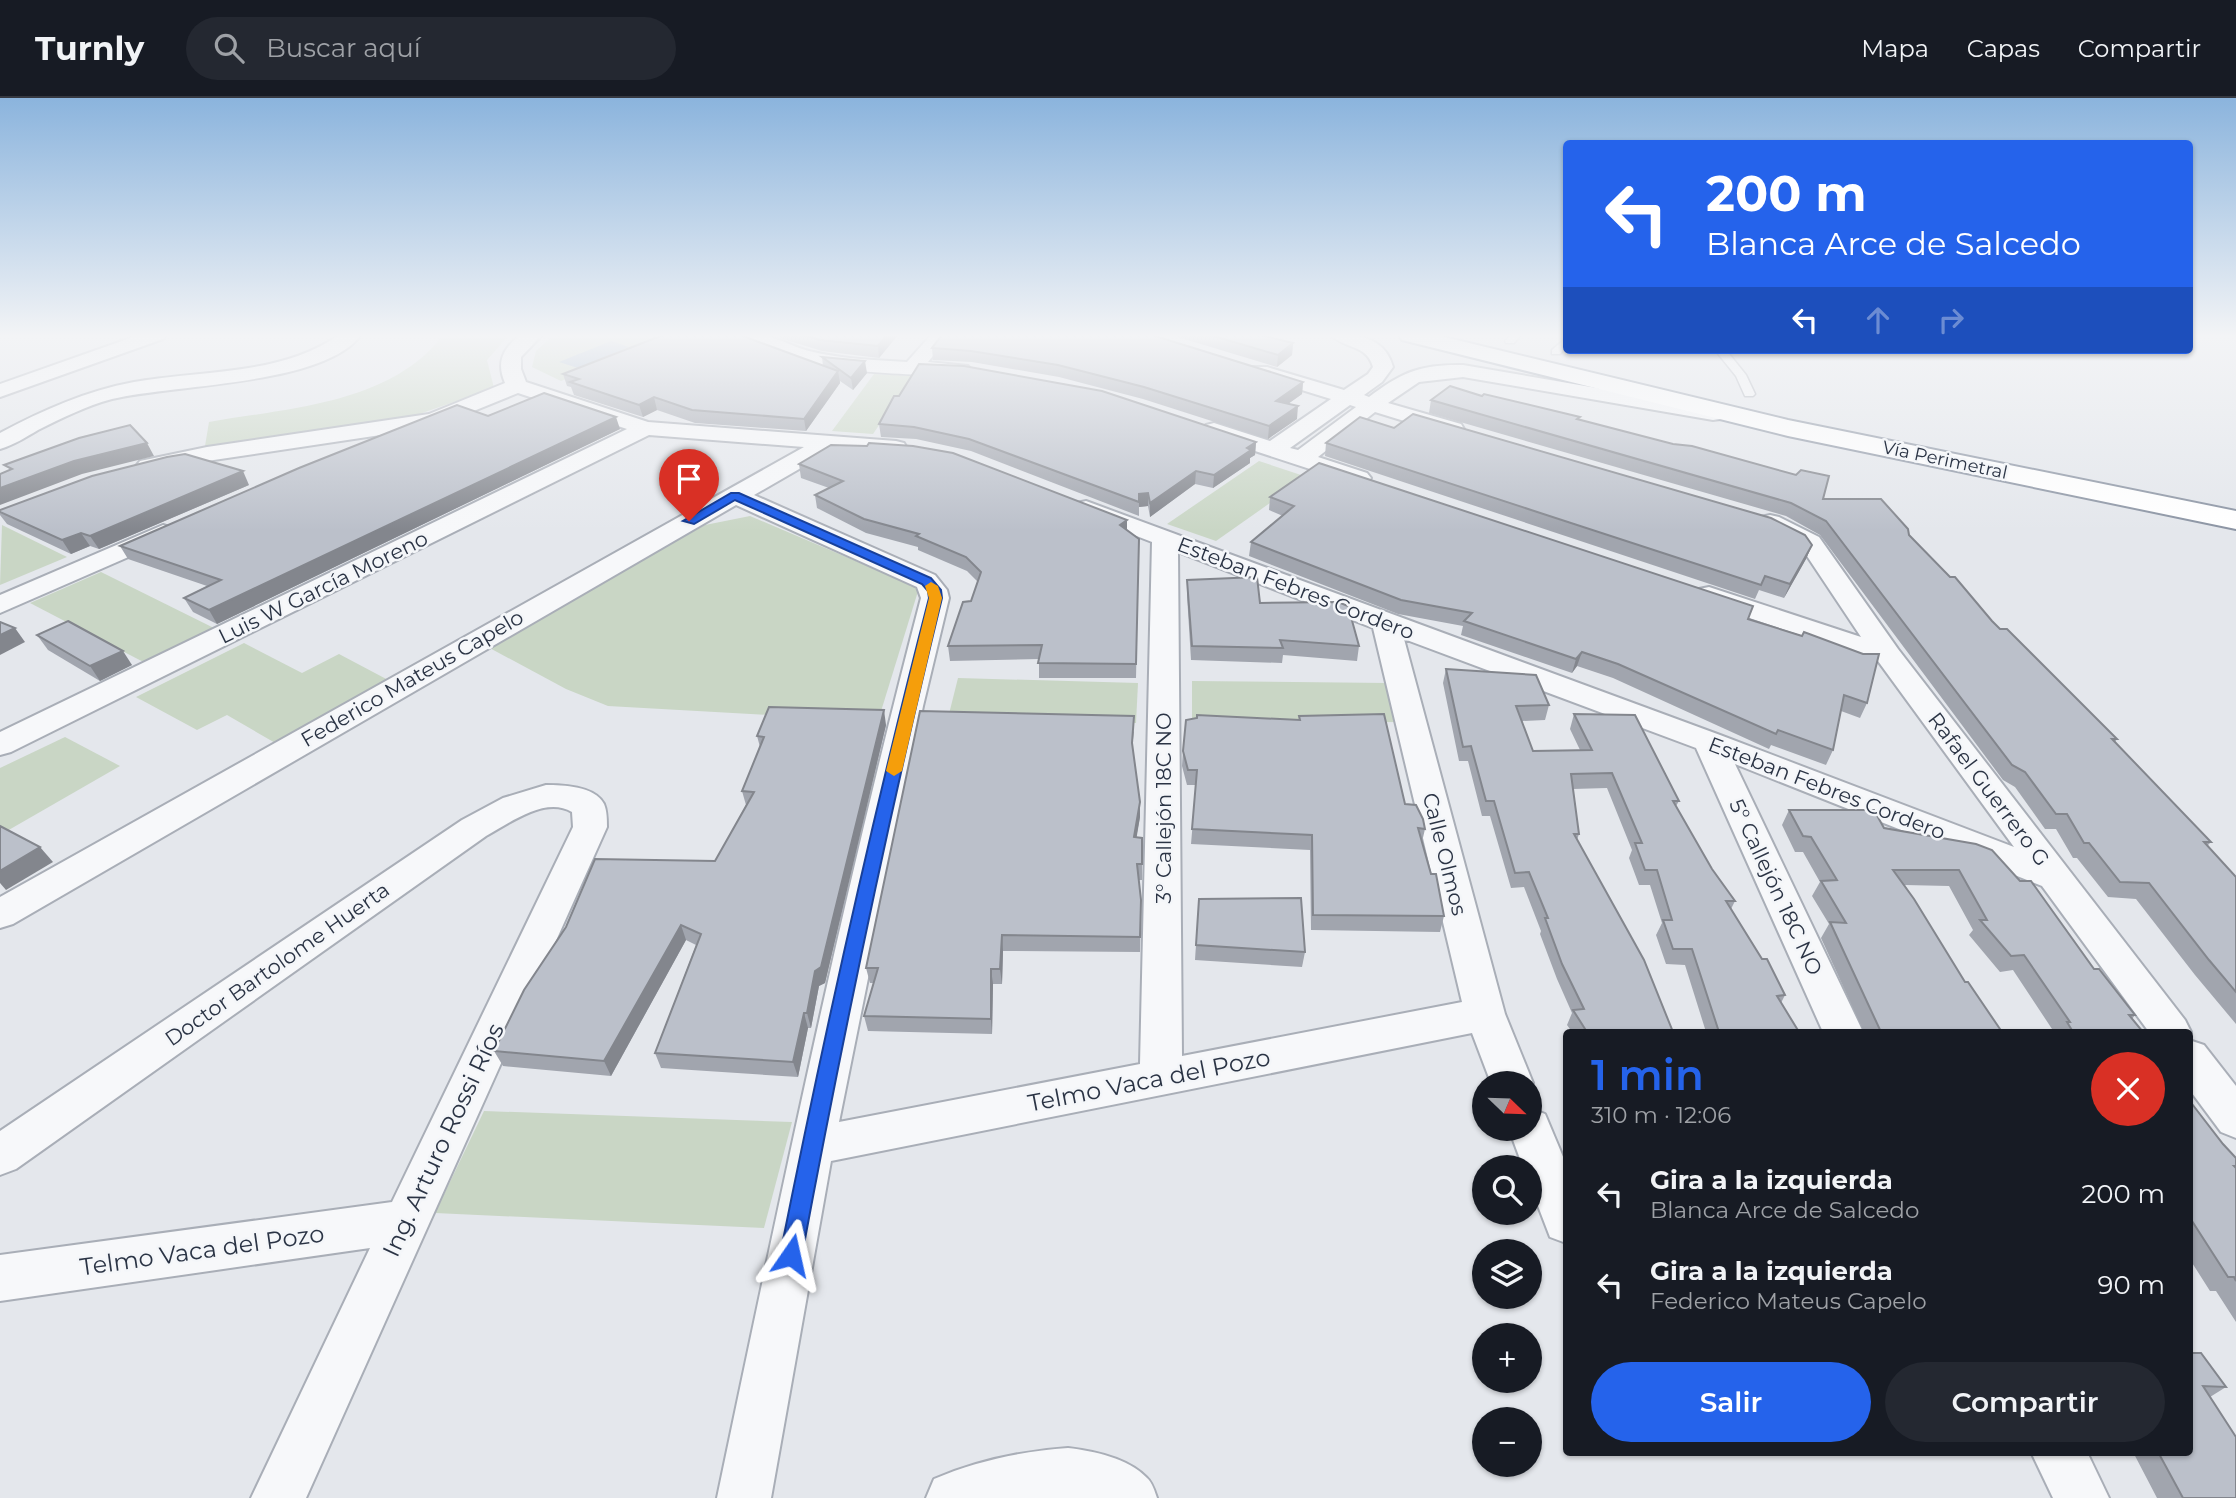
<!DOCTYPE html>
<html lang="es">
<meta charset="utf-8">
<style>
body{margin:0;font-family:Montserrat,sans-serif;background:#242831;color:#f1f3f6;height:100vh;display:flex;flex-direction:column;font-size:26px;white-space:nowrap}
*{box-sizing:border-box;margin:0}
p{font-size:23px;color:#9ea1a6}
.icon{flex:none;width:38px;height:38px;fill:none;stroke:currentColor;stroke-width:2;stroke-linecap:round;stroke-linejoin:round}
.map{position:relative;flex:1;overflow:hidden}
.sheet{position:absolute;left:1563px;top:931px;width:630px;height:427px;display:flex;flex-direction:column;background:#171b24;border-radius:7px;box-shadow:0 2px 5px #0004}
.sheet>*{flex:none}
.guide{position:absolute;left:1563px;top:42px;width:630px;height:214px;border-radius:7px;box-shadow:0 2px 5px #0004;background:#2563eb;color:#fff;overflow:hidden}
.needle{width:46px;rotate:113deg}
.buttons{position:absolute;left:1472px;top:973px;display:grid;gap:14px}
.buttons a{display:grid;place-items:center;width:70px;height:70px;border-radius:50%;background:#171b24;box-shadow:0 2px 5px #0004;font-size:35px}
.pin{position:absolute;display:grid;place-items:center;width:60px;height:60px;color:#fff;margin:-72px -30px;border-radius:50% 50% 50% 0;rotate:-45deg;box-shadow:0 0 7px #0007}
.pin .icon{rotate:45deg}
.me{position:absolute;width:77px;margin:-38px;rotate:11deg;stroke-linejoin:round;filter:drop-shadow(0 0 5px #0008)}
.turn{display:flex;align-items:center;gap:24px;height:147px;padding:0 28px;font-size:32px}
.turn .icon{width:91px;height:91px;stroke-width:2.5}
.turn b{display:block;font-size:49px;line-height:60px}
.lanes{display:flex;align-items:center;height:66px;padding:0 28px;background:#0003;justify-content:center;gap:35px;direction:ltr}
.lanes .off{opacity:.35}
.round{display:grid;place-items:center;flex:none;width:74px;height:74px;border-radius:37px;background:#242831}
.summary{display:flex;align-items:center;justify-content:space-between;height:119px;padding:0 28px}
h1{font-size:42px;font-weight:600;line-height:52px;color:#2563eb}
.primary-button{display:flex;gap:14px;margin-top:auto;padding:14px 28px}
.primary-button a{flex:1;height:80px;border-radius:42px;background:#2563eb;color:#fff;font-size:28px;font-weight:600;line-height:80px;text-align:center}
.primary-button a+a{background:#242831;color:#f1f3f6}
ul{padding:0;list-style:none}
li{display:flex;align-items:center;gap:21px;height:91px;padding:0 28px}
li div{flex:1}
li b{display:block;font-size:26px}
li em{font-style:normal}
header{display:flex;align-items:center;gap:42px;box-sizing:border-box;height:98px;padding:0 35px;background:#171b24;border-bottom:2px solid #363941}
header strong{font-size:33px}
nav{display:flex;gap:38px;margin-inline-start:auto;font-size:24px}
.search{width:490px;height:63px;background:#242831;display:flex;align-items:center;gap:18px;box-sizing:border-box;padding:0 24px;border-radius:38px;color:#9ea1a6;font-size:26px}
.map>svg:first-child{display:block}
.green{fill:#c9d6c5}
.water{fill:#9fb4cc}
.lines{fill:none;stroke-linecap:round;stroke-linejoin:round}
.service-casing{stroke:#a9aeb7;stroke-width:3}
.minor-casing{stroke:#a9aeb7;stroke-width:4}
.trunk-casing{stroke:#8b94a3;stroke-width:4}
.service{fill:#f7f8fa;fill-rule:evenodd}
.minor{fill:#f7f8fa;fill-rule:evenodd}
.trunk{fill:#fff;fill-rule:evenodd}
.wall{fill:#a1a5ae}
.shaded-wall{fill:#83868d}
.building{fill:#bbc0ca;stroke:#83868d;stroke-width:2}
.route{fill:#2563eb;stroke:#184099;stroke-width:2}
.slow{fill:#f59e0b}
.labels{text-anchor:middle;dominant-baseline:central;stroke-width:5;stroke-linejoin:round;paint-order:stroke}
.far-street-label{font-size:18px;fill:#2b3445;stroke:#f4f6f9}
.street-label{font-size:21px;fill:#2b3445;stroke:#f4f6f9}
.near-street-label{font-size:24px;fill:#2b3445;stroke:#f4f6f9}
</style>
<header>
<strong>Turnly</strong>
<div class="search"><svg class="icon" aria-label="search" viewBox="0 0 24 24"><circle cx="10" cy="10" r="6"/><path d="M15 15l6 6"/></svg>Buscar aquí</div>
<nav><a>Mapa</a><a>Capas</a><a>Compartir</a></nav>
</header>
<div class="map">
<svg width="2236" height="1400" viewBox="0 0 2236 1400">
<rect width="100%" height="100%" fill="#e4e7ec"/>
<g class="green">
<path d="M443,237H509L487,262L494,290L405,321L205,348L209,324C288,310 391,306 443,237Z"/>
<path d="M554,237H679L561,283L532,269L536,253Z"/>
<path d="M874,276L912,278L873,336L832,333Z"/>
<path d="M1259,363L1307,379L1216,443L1167,426Z"/>
<path d="M750,418L919,490L878,623L608,608L566,591L486,548L705,427Z"/>
<path d="M2,427L67,459L0,487Z"/>
<path d="M101,474L222,534L153,569L30,505Z"/>
<path d="M244,545L302,575L339,556L390,583L277,646L227,617L197,632L136,599Z"/>
<path d="M958,580L1138,585L1136,625L947,624Z"/>
<path d="M1192,583L1388,585L1397,624L1192,626Z"/>
<path d="M65,639L120,668L0,737V670Z"/>
<path d="M484,1013L792,1024L764,1130L435,1115Z"/>
</g>
<path class="water" d="M611,243L629,249L578,270L559,264Z"/>
<g class="lines">
<defs>
<g id="service">
<path d="M1511,237H1521L1514,245H1506L1505,243Z"/>
<path d="M1566,240V249L1560,256H1552V252Z"/>
<path d="M1715,252H1726L1746,277L1755,296L1753,298H1745L1736,278Z"/>
</g>
<g id="minor">
<path d="M139,237H166L163,241L0,299V286Z"/>
<path d="M339,237H361C323,288 172,286 112,301C86,308 62,320 38,332C26,339 14,347 0,351V335C43,312 86,293 134,284C201,272 281,278 339,237Z"/>
<path d="M520,237H542L521,259V271L526,284L648,324L896,343L904,345L907,350L904,355L896,357L832,352L754,397L935,477L947,492L949,500L923,608L839,1024L1140,966L1152,444L1077,415L1074,410L1077,405L1086,403L1720,637L2014,749L1878,563L1699,503L1695,497L1699,491L1709,489L1861,539L1801,449L1761,429L1758,424L1761,419L1770,417L1779,419L1819,439L1898,551L2185,922L2191,934L2189,938V934H2149L2042,788L1735,666L1863,934H1823L1696,650L1404,541L1505,916L1533,985L1530,992V985H1491L1472,935L831,1063L771,1400H717C780,1099 843,797 921,500L917,489L736,407L13,826L0,830V799L804,349L649,337L11,654L0,657V634L627,331L518,295L422,334L414,332L207,363L148,375L140,373L136,368L140,363L207,349L429,316L505,285C496,264 503,251 520,237ZM1178,454L1373,530L1462,904L1182,958Z"/>
<path d="M746,237C773,235 784,246 809,253C841,261 874,262 907,264L931,237H950L928,264L968,268L971,272L968,276L961,278C914,276 776,277 746,237Z"/>
<path d="M1331,237C1358,235 1385,240 1393,269L1382,284L1364,297L1369,299C1402,274 1421,266 1463,267L1713,310L1721,311L1724,316L1721,321L1713,322L1463,279L1419,284L1388,305L1461,326L1464,331L1461,336L1453,338L1375,314L1318,359L1367,375L1371,380L1367,385L1359,387L1206,337L1203,332L1206,327L1214,325L1270,343L1331,301L1253,277L1250,273L1253,269H1267L1344,292L1368,276L1373,269C1367,246 1344,251 1331,237ZM1350,307L1356,309L1298,352L1290,350Z"/>
<path d="M163,427L172,430L176,435L172,440L0,515V497Z"/>
<path d="M546,687C563,687 595,688 604,706C607,713 607,722 607,729L306,1400H251L370,1150L0,1203V1157L392,1104L573,729L572,714C545,698 510,725 486,738L16,1071L0,1077V1033L462,722L503,700Z"/>
<path d="M2189,942L2204,947L2236,988V1040L2221,1034L2189,991Z"/>
<path d="M1530,1010L1545,1016L1566,1066V1145L1550,1139L1530,1087V1069H1523L1509,1031H1530Z"/>
<path d="M1068,1350C1094,1353 1128,1360 1147,1380C1152,1384 1155,1394 1157,1400H926L934,1381C976,1363 1023,1353 1068,1350Z"/>
<path d="M2031,1354H2087L2109,1400H2053Z"/>
</g>
<path id="trunk" d="M1399,237H1436L1788,322L2236,413V431L1788,338L1402,242Z"/>
</defs>
<use href="#service" class="service-casing"/>
<use href="#minor" class="minor-casing"/>
<use href="#trunk" class="trunk-casing"/>
<use href="#service" class="service"/>
<use href="#minor" class="minor"/>
<use href="#trunk" class="trunk"/>
</g>
<g class="wall">
<path d="M777,237H898L879,260L822,253L783,241Z"/>
<path d="M942,237L1303,284L1302,296L1288,306L1297,321L1268,341L1143,301L1059,279L972,264L933,262L932,250Z"/>
<path d="M1171,237H1261L1293,245L1292,257L1277,269Z"/>
<path d="M822,259L867,275L853,292L840,283V285L806,333L695,325L657,312L643,319L574,297L571,289L567,288L563,276L823,268Z"/>
<path d="M1431,302L1579,322L1823,401L1909,437L1992,523L2117,641L2115,644L2211,744L2207,748L2236,779V926L2195,877L2136,801L2108,799L2077,760H2073L2056,731H2045L2015,689L2003,682L1820,437L1786,418L1429,315Z"/>
<path d="M488,318L620,331L217,526L193,514L184,500L207,488L128,461L120,448Z"/>
<path d="M879,326L1256,344L1255,357L1250,360V365L1213,390L1195,386L1150,419L1148,408L1139,409V418L971,353L916,341L881,339Z"/>
<path d="M1394,330L1812,447L1806,461L1784,500L1759,492L1755,501L1325,358L1326,345Z"/>
<path d="M799,366L1127,432L1139,441L1136,580H1039V561L950,563L948,548L971,503L978,484L967,473L918,452V449L866,435L817,410L815,397L829,390L801,380Z"/>
<path d="M249,387L99,451L90,448L71,456L7,426L0,417V412Z"/>
<path d="M1270,399L1748,521L1867,605L1860,620L1841,613L1833,652L1826,667L1771,647L1769,651L1613,580L1577,568L1572,575L1461,537L1463,528L1398,516L1249,458L1251,444L1283,418L1269,412Z"/>
<path d="M1187,482L1359,548L1357,563L1283,557L1282,565L1191,562L1187,497Z"/>
<path d="M37,537L132,567L100,583L48,552Z"/>
<path d="M1446,571L1549,607L1545,622L1522,623L1533,653L1580,652L1570,631L1574,616L1679,703L1676,708L1712,771L1735,803L1731,811L1785,897L1781,905L1799,934H1706L1685,867L1666,866L1656,837L1662,825L1650,787H1639L1629,760L1632,752L1607,690L1573,691L1579,736L1577,742L1673,934H1572L1567,927L1572,915L1557,881L1540,836L1541,833L1524,789L1511,790L1490,718H1482L1468,663H1459L1443,585Z"/>
<path d="M1299,618L1405,706L1425,731L1422,744L1444,818L1440,834L1311,832L1310,752L1191,746L1196,687H1187L1182,668L1183,653L1299,622Z"/>
<path d="M886,627L825,885L819,888L811,930H808L798,979L661,970L655,955L696,847L686,842L611,978L503,968L494,953L715,763L746,707L742,693L760,649L757,638Z"/>
<path d="M1134,633L1132,650L1140,704V719L1136,740H1142V782H1139L1141,802L1140,854L1003,853L1002,886H993L992,936L868,933L864,918L874,885H870L866,870Z"/>
<path d="M1789,712L1976,746L2094,871L2135,917L2132,921L2143,934H2054L2013,872L2000,874L1969,837L1973,832L1949,788L1905,787L1965,884L2002,934H1864L1821,840L1829,826L1812,798L1820,784L1803,754H1795L1782,727Z"/>
<path d="M1199,801L1305,854L1302,869L1195,862Z"/>
<path d="M2189,1002L2223,1046L2236,1060V1224L2216,1193H2210L2189,1160Z"/>
<path d="M2189,1255L2226,1289L2210,1299L2236,1400H2157L2133,1354H2189Z"/>
</g>
<g class="shaded-wall">
<path d="M887,237H898L879,260L878,248Z"/>
<path d="M1293,245L1292,257L1277,269L1278,257Z"/>
<path d="M865,263L867,275L853,292L851,280Z"/>
<path d="M838,273L840,285L806,333L804,321Z"/>
<path d="M1303,284L1302,296L1275,315L1276,303Z"/>
<path d="M654,299L657,312L643,319L639,307Z"/>
<path d="M1298,308L1297,321L1268,341L1269,328Z"/>
<path d="M616,319L620,331L217,526L209,512Z"/>
<path d="M1256,344L1255,357L1250,360V365L1213,390L1214,377Z"/>
<path d="M147,345L154,358L82,376L0,407V390L74,363Z"/>
<path d="M243,373L249,387L99,451L90,438Z"/>
<path d="M1196,373L1195,386L1150,419V405Z"/>
<path d="M1148,395V408L1139,409V396Z"/>
<path d="M1127,422V436L1120,427Z"/>
<path d="M81,435L90,448L71,456L62,442Z"/>
<path d="M1812,447L1806,461L1784,500L1790,486Z"/>
<path d="M15,530L25,544L0,557V537Z"/>
<path d="M123,553L132,567L100,583L90,568Z"/>
<path d="M1582,554L1577,568L1572,575L1576,561Z"/>
<path d="M884,612L886,627L825,885L819,888L811,930L807,915L815,873Z"/>
<path d="M1140,704V719L1134,755V739Z"/>
<path d="M40,749L53,764L6,792L0,785V773Z"/>
<path d="M681,827L686,842L611,978L604,963Z"/>
<path d="M1002,837L1003,853L1002,886L1000,871Z"/>
<path d="M991,871L993,886L992,936L991,921Z"/>
<path d="M804,915L808,930L798,979L793,964Z"/>
</g>
<g class="building">
<path d="M663,237H740L838,273L804,321L692,312L654,299L639,307L570,284L579,281L563,276Z"/>
<path d="M804,237H887L878,248L820,242Z"/>
<path d="M942,237H1152L1303,284L1276,303L1298,308L1269,328L1144,289L1058,267L971,253L932,250Z"/>
<path d="M1210,237H1261L1293,245L1278,257Z"/>
<path d="M822,259L865,263L851,280Z"/>
<path d="M919,266L964,268L1102,293L1256,344L1247,350L1251,352L1214,377L1196,373L1150,405L1148,395L1139,396V404L969,341L914,329L879,326L894,298H899Z"/>
<path d="M1450,288L1482,298L1484,296L1580,319L1577,321L1673,346L1692,348L1796,377L1801,372L1829,378L1823,401H1881L1908,431L1909,437L1950,479H1955L1992,523L2000,531H2007L2117,641H2112L2211,744H2204L2236,779V894L2209,862L2149,785L2120,784L2089,745H2084L2067,716H2056L2025,674L2012,667L1826,423L1791,405L1431,302Z"/>
<path d="M544,295L616,319L209,512L184,500L221,482L120,448L299,370L457,307L488,318Z"/>
<path d="M1413,316L1771,420L1805,437L1812,447L1790,486L1765,478L1761,487L1326,345L1360,319L1394,330Z"/>
<path d="M130,327L147,345L74,363L0,390V376L12,371L4,367L79,340Z"/>
<path d="M869,345L913,348L953,355L1127,422L1120,427L1139,441L1136,566L1038,565L1042,547L948,548L963,504L971,503L981,474L966,459L916,438L919,436L864,421L815,397L843,383L799,366L831,347L867,348Z"/>
<path d="M185,356L243,373L90,438L81,435L62,442L0,414V412L92,378L167,359Z"/>
<path d="M1319,365L1753,508L1748,521L1802,538L1804,534L1863,556H1879L1867,605L1844,597L1833,652L1778,632L1776,636L1618,566L1582,554L1576,561L1464,523L1472,515L1401,502L1251,444L1294,408L1270,399Z"/>
<path d="M1257,479L1260,505L1338,504L1348,508L1359,548L1280,542L1283,550L1192,548L1187,482Z"/>
<path d="M68,523L123,553L90,568L37,537Z"/>
<path d="M0,524L15,530L0,537Z"/>
<path d="M1446,571L1536,577L1549,607L1516,608L1533,653L1592,652L1574,616L1635,617L1679,703H1673L1712,771L1735,803H1726L1762,861H1767L1785,897L1777,898L1799,934H1719L1692,851H1673L1663,822H1672L1657,772H1645L1635,745H1642L1612,675L1571,676L1579,736H1574L1644,862L1673,934H1587L1573,912L1584,911L1562,866L1545,820H1548L1529,774L1515,775L1494,703H1486L1471,648L1463,649Z"/>
<path d="M769,609L884,612L821,869L815,873L807,915H804L793,964L655,955L701,836L681,827L604,963L494,953L524,892L566,829L595,761L715,763L754,694L742,693L764,639L757,638Z"/>
<path d="M920,613L1134,618L1132,645L1140,704L1134,739L1142,740V766H1137L1141,802L1140,839L1002,837L1000,871H991V921L864,918L878,870H866Z"/>
<path d="M1384,616L1405,706L1416,707L1423,721L1425,731L1418,730L1431,776H1436L1444,818L1313,817L1312,737L1192,731L1197,672H1188L1183,653L1186,622L1197,620V617L1300,622L1299,618Z"/>
<path d="M1789,712H1874L1884,730L1976,746L1992,752L2020,783H2031L2094,871H2099L2135,917H2129L2143,934H2073L2067,924H2070L2024,857L2011,858L1980,822H1987L1959,772H1893L1914,801L1965,884H1968L2002,934H1881L1830,824L1846,825L1821,783L1837,782L1811,739L1803,738Z"/>
<path d="M0,728L40,749L0,773Z"/>
<path d="M1301,800L1305,854L1196,847L1199,801Z"/>
<path d="M2189,1002L2223,1046L2236,1060V1068H2234L2236,1070V1183L2234,1179H2228L2192,1123H2189Z"/>
<path d="M2189,1255H2201L2226,1289L2203,1288L2236,1339V1400H2183L2158,1354H2189Z"/>
</g>
<linearGradient id="sky" x2="0" y2="1"><stop stop-color="#8bb4dd"/><stop offset="0.55" stop-color="#f3f4f6"/><stop offset="1" stop-color="#f3f4f6" stop-opacity="0"/></linearGradient>
<rect width="2236" height="433" fill="url(#sky)"/>
<path class="route" d="M731,395H739L931,480L941,492L942,500C889,717 843,937 802,1157L799,1164L791,1167L783,1164L780,1157C824,937 873,717 929,500L928,493L922,486L735,402L694,426L683,423Z"/>
<path class="slow" d="M931,484L938,488L942,500L902,673L894,678L886,673L929,500L925,488Z"/>
<g class="labels">
<g class="far-street-label">
<text transform="translate(1945 362) rotate(12)">Vía Perimetral</text>
</g>
<g class="street-label">
<text transform="translate(323 489) rotate(-26)">Luis W García Moreno</text>
<text transform="translate(1296 490) rotate(21)">Esteban Febres Cordero</text>
<text transform="translate(412 580) rotate(-30)">Federico Mateus Capelo</text>
<text transform="translate(1827 690) rotate(21)">Esteban Febres Cordero</text>
<text transform="translate(1989 691) rotate(53)">Rafael Guerrero G</text>
<text transform="translate(1163 710) rotate(-90)">3° Callejón 18C NO</text>
<text transform="translate(1445 756) rotate(76)">Calle Olmos</text>
<text transform="translate(1776 789) rotate(65)">5° Callejón 18C NO</text>
<text transform="translate(277 866) rotate(-35)">Doctor Bartolome Huerta</text>
</g>
<g class="near-street-label">
<text transform="translate(1149 982) rotate(-11)">Telmo Vaca del Pozo</text>
<text transform="translate(443 1042) rotate(-65)">Ing. Arturo Rossi Ríos</text>
<text transform="translate(202 1152) rotate(-8)">Telmo Vaca del Pozo</text>
</g>
</g>
</svg>
<div class="buttons">
<a><svg class="needle" viewBox="-14 -14 28 28"><path d="M0-13l5 13h-10z" fill="#e53935"/><path d="M0 13l5-13h-10z" fill="#9ea1a6"/></svg></a>
<a><svg class="icon" aria-label="search" viewBox="0 0 24 24"><circle cx="10" cy="10" r="6"/><path d="M15 15l6 6"/></svg></a>
<a><svg class="icon" aria-label="layers" viewBox="0 0 24 24"><path d="M12 4l9 5-9 5-9-5zM3 14l9 5 9-5"/></svg></a>
<a>+</a>
<a>−</a>
</div>
<div class="pin" style="left:689px;top:423px;background:#d93025"><svg class="icon" aria-label="arrive" viewBox="0 0 24 24"><path d="M6 21V4h12l-3 4 3 4H6"/></svg></div>
<svg class="me" style="left:791px;top:1157px" viewBox="-20 -20 40 40"><path d="M0-17L14 15 0 8-14 15z" fill="#2563eb" stroke="#fff" stroke-width="4"/></svg>
<div class="guide">
<div class="turn"><svg class="icon" aria-label="left" viewBox="0 0 24 24"><path d="M17 20v-9H6M10 6l-5 5 5 5"/></svg><div><b>200 m</b>Blanca Arce de Salcedo</div></div>
<div class="lanes"><svg class="icon" aria-label="left" viewBox="0 0 24 24"><path d="M17 20v-9H6M10 6l-5 5 5 5"/></svg><svg class="icon off" aria-label="ahead" viewBox="0 0 24 24"><path d="M12 20V5M6 11l6-6 6 6"/></svg><svg class="icon off" aria-label="right" viewBox="0 0 24 24"><path d="M7 20v-9h11M14 6l5 5-5 5"/></svg></div>
</div>
<section class="sheet">
<div class="summary"><div><h1>1 min</h1><p>310 m · 12:06</p></div><a class="round" style="background:#d93025;color:#fff"><svg class="icon" aria-label="close" viewBox="0 0 24 24"><path d="M6 6l12 12M18 6L6 18"/></svg></a></div>
<ul>
<li><svg class="icon" aria-label="left" viewBox="0 0 24 24"><path d="M17 20v-9H6M10 6l-5 5 5 5"/></svg><div><b>Gira a la izquierda</b><p>Blanca Arce de Salcedo</p></div><em>200 m</em></li>
<li><svg class="icon" aria-label="left" viewBox="0 0 24 24"><path d="M17 20v-9H6M10 6l-5 5 5 5"/></svg><div><b>Gira a la izquierda</b><p>Federico Mateus Capelo</p></div><em>90 m</em></li>
</ul>
<div class="primary-button"><a>Salir</a><a>Compartir</a></div>
</section>
</div>
